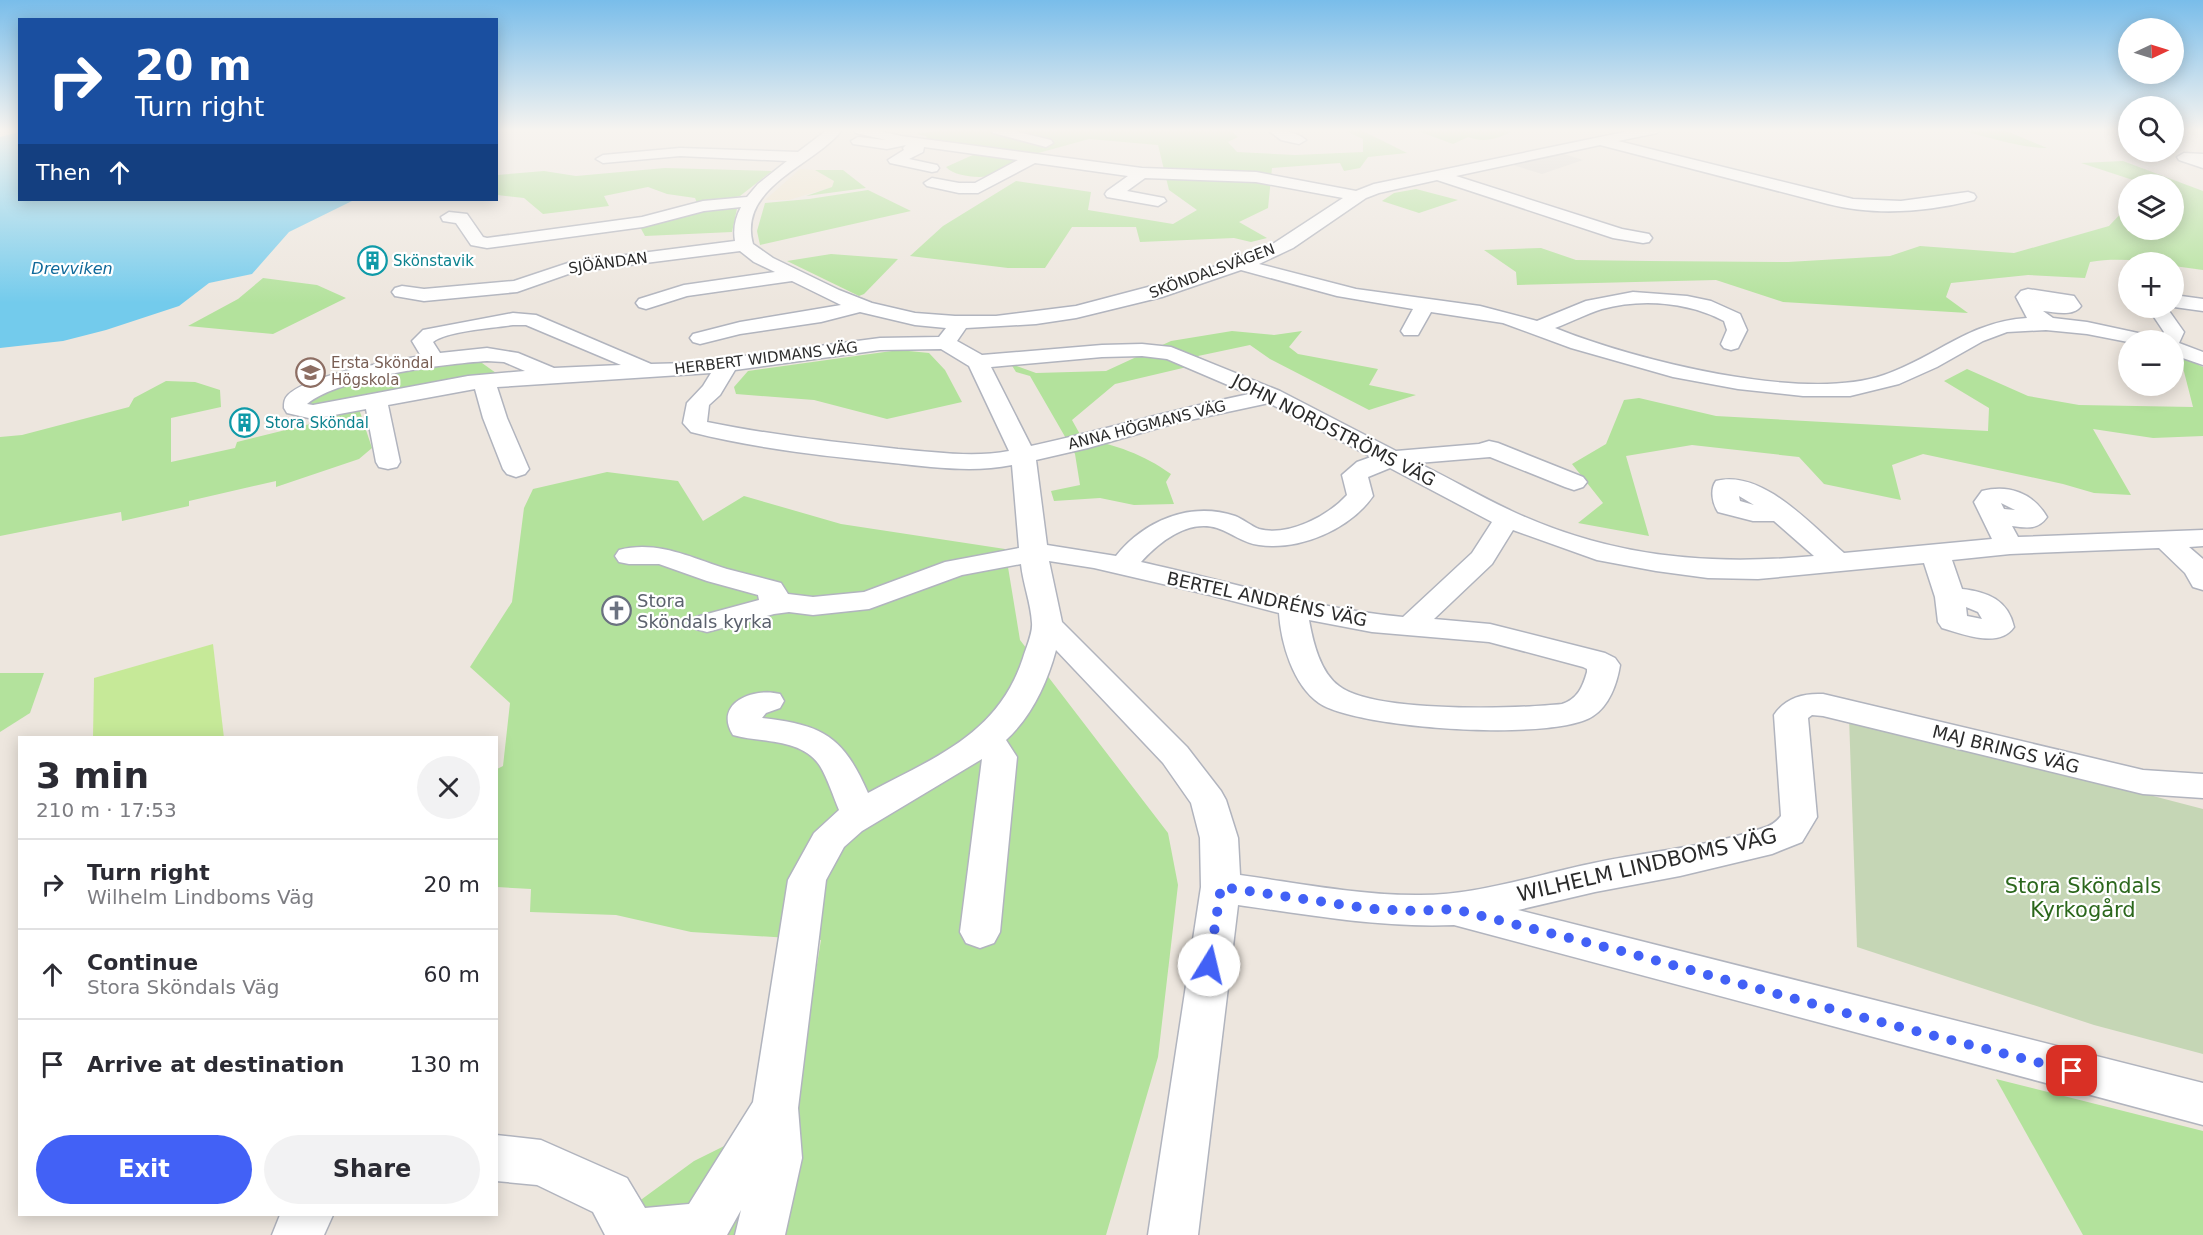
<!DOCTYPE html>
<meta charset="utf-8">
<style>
body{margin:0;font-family:"DejaVu Sans",sans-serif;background:#f2f2f3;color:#2b2b33;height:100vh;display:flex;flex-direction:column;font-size:22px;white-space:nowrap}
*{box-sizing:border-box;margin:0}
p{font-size:20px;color:#7c7c81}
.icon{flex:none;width:33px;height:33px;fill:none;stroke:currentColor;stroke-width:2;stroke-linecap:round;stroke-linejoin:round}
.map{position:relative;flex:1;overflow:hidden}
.details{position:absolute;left:18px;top:736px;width:480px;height:480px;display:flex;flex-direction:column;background:#fff;border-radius:0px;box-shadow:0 3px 15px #0003}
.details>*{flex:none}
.guide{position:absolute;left:18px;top:18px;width:480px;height:183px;border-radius:0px;box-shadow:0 3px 15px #0003;background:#1a4fa0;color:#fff;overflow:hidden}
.needle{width:39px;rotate:86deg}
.controls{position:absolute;left:2118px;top:18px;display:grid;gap:12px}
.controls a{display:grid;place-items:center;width:66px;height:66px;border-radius:50%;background:#fff;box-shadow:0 3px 15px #0003;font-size:30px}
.pin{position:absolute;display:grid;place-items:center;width:51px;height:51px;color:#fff;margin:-26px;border-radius:12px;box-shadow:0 3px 9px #0006}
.me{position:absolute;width:66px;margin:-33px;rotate:9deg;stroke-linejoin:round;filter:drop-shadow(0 0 4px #0008)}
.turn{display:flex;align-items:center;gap:21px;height:126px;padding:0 18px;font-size:27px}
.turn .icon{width:78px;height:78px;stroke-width:2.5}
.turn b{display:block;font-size:42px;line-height:51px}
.then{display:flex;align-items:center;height:57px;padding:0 18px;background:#0003;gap:12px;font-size:22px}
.round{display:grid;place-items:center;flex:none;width:63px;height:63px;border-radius:32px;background:#f2f2f3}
.head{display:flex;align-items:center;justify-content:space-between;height:102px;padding:0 18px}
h1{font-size:36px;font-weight:800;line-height:45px}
.button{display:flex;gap:12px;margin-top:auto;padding:12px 18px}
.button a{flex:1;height:69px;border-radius:36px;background:#4261f6;color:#fff;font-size:24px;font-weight:800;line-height:69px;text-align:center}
.button a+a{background:#f2f2f3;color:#2b2b33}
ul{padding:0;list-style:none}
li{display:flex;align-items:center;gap:18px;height:90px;padding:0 18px;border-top:2px solid #e1e1e2}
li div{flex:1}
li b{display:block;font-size:22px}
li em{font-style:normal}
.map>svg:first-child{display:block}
.education{fill:#eee4ce}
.green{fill:#b3e29c}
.cemetery{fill:#c5d6b5}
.pitch{fill:#c6e998}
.plaza{fill:#ddd9d5}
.water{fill:#73cbec}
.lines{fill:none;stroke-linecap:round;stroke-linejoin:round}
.minor-casing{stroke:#b1b4be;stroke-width:3}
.minor{fill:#fff;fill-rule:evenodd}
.route{stroke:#4261f6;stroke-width:10;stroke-dasharray:0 18}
.labels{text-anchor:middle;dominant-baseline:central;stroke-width:4.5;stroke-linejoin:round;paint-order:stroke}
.far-culture-label{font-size:15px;fill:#0d838f;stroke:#fff;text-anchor:start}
.far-street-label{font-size:15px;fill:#2b2b2b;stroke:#fff}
.far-education-label{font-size:15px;fill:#785e54;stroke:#fff;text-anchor:start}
.far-water-label{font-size:16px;font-style:italic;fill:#10699a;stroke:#fff}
.street-label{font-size:18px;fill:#2b2b2b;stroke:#fff}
.worship-label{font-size:18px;fill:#5b616d;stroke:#fff;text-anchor:start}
.near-street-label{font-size:21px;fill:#2b2b2b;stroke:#fff}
.near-park-label{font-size:21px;fill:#2b671c;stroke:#fff}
</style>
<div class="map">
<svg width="2203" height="1235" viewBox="0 0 2203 1235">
<rect width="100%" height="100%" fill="#ede6de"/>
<path class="education" d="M800,169L815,170L828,177L834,181L832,187L789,200H765Z"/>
<g class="green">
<path d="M941,130H1230L1238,137L1228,142L1237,152L1295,155L1363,152V139L1344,130H1361L1407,153L1368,157L1360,168L1344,171L1340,163L1272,168L1268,208L1239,222L1267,238L1251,242L1234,238L1140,242L1136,227H1072L1045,268H1008L910,256L943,226L1016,181L1091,192L1088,210L1173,224L1197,210L1169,190L1158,145L1089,139L1031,155L928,141L926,136L916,134Z"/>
<path d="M1415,130H1510L1511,132C1496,139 1484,143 1468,137L1453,144Z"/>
<path d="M1958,130H2004L2047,148C2019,148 1986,136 1958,130Z"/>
<path d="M975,154L1020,160C1012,165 1003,171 994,175C982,179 955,177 946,167Z"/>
<path d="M2123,161L2203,191V270L2174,266V262C2145,262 2117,257 2090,262L2085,278L2028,275L1951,283L1946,297L1968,313L1783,302L1716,280L1517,285L1516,272L1484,250L1541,248L1576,260L1649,261L1788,262L1890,256L1920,246L2014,253L2109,226L2127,207L2128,192V230H2174V184H2137L2139,182L2081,163Z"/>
<path d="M665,168L772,171L740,196L698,205L695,198L667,194L648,187L604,196L609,206L543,214L524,198L497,195V175L544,171L576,176Z"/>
<path d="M815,170H843L866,188L806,196L832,187L834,181Z"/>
<path d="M1416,189L1458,200L1419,213L1382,201L1394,193Z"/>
<path d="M868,190L911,211L760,245L757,231L765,203L809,199Z"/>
<path d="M738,204L732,232L645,236L639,225L717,206Z"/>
<path d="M831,254L898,259L864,294L859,296L787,261Z"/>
<path d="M263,278L317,285L346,298L273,334L188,326L238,299Z"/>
<path d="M1232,331L1274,335L1302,331L1289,347L1298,354L1378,369L1369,385L1416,395L1369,410L1270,359L1250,345L1198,356L1204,363L1115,384L1072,420L1082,438C1116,445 1143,454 1171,474L1166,482L1174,504L1134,505L1100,498L1054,501L1051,491L1080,485L1075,454L1030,376L1016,372L1011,364L1036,373L1106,371L1171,341Z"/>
<path d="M899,350L929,353L945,370L962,402L887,419L814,400L736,394L734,387L748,371Z"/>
<path d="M2180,356L2203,367V436L2153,438L2093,429L2131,495L2094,493L2063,484L1923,454L1892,465L1901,500L1824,484L1799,457L1692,445L1626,456L1649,536L1578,523L1603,503L1572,464L1606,444L1624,400L1639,398L1716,416L1988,431L1989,408L1944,381L1967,369L2028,396L2079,405L2193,407Z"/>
<path d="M475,358L496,373L409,387L318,407H307L302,399L312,392L404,369Z"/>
<path d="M166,381L195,382L220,390L221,407L171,418V462L235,448L237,442L314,423L319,414L358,406L372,448L359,459L276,487V481L189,501V506L122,521L121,512L0,536V437L22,435L129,407L134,398Z"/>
<path d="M607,472L678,481L703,521L744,496L841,524L1005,549L1020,640L1168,833L1178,885L1158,1057L1106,1235H634L627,1210L694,1161L793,1112L821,940L691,932L616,915L530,912L531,889L497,887V769L503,766L510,703L470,667L512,602L524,508L533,489Z"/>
<path d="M0,673H44L30,713L0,732Z"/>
<path d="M1996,1079L2203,1131V1235H2083Z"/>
</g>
<path class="cemetery" d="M1849,717L2203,809V1054L2094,1025L1857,947Z"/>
<path class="pitch" d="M213,644L224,738H93L94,678Z"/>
<path class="plaza" d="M1561,153L1583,160L1542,174L1510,164Z"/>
<path class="water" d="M19,132L20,200H354L289,232L252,274L209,283L179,306L106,330L63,341L0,348V137Z"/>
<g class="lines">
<defs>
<g id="minor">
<path d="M827,130H842C815,165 737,187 753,244L773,258L839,290L872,303L915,313L955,316H996L1076,306L1186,277L1268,247L1343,198L1256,182L1145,178L1127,191L1164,198L1166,201L1158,206L1107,197L1105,194L1107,191L1128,176L1035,163L978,193H959L927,186L924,183L932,178L959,183H975L1018,160L924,147L923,152L909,159L937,165L939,168L937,171L932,172L890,163L888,160L904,150L903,148L906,145L887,149L853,144L851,141L858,137L886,140L856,133L854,130H876L901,136L1142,168L1256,172L1356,191L1374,184L1634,130H1659L1657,133L1618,141L1853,199L1901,201L1968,192L1974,194L1976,197L1974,200C1927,212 1875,216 1828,204L1600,145L1456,176L1622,229L1649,234L1652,238L1649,242L1643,243L1613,238L1437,180L1379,193L1366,198L1293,248L1259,264L1356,289L1480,306L1537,321L1586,301L1633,292L1687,296L1711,301L1740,314L1747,330L1738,348L1731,350L1724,348L1721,344L1727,330L1724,321C1689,302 1641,298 1602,309C1586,314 1571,322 1555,328C1634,360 1804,403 1884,375C1938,356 1968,322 2027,318L2016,297L2021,291L2028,289L2074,296L2081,306C2073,317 2055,312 2043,311L2053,318L2087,322L2152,336L2155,340L2128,342L2087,334L2046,330L2007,332L1983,341L1937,367L1899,384L1850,396H1803L1738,389L1673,377L1571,348L1503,323L1431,312L1418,335H1404L1401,331L1413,309L1337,296L1241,270L1162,297L1076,318L1036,324L966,328L957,341L982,355L1102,345L1142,344L1171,347L1280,391L1396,451L1479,444L1489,441L1498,443L1583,477L1587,482L1583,487L1574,490L1565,487L1490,457L1418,463C1451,479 1483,498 1516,513C1613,557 1709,566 1814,556L1774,521H1753L1718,512C1712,503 1710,489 1716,481C1763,469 1812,526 1844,553L1992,539L1974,502L1982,491C2009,484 2033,493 2047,517C2038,530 2027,528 2012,526L2018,537L2203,530V546L2189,547L2203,559V590L2193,587L2185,573L2159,548L2010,554L1952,560L1962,589C1988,592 2008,600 2014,627C1999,649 1963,634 1942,628L1938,622L1935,597L1924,563L1758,579L1708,578L1656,571L1597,560L1513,530L1492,564L1434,619L1490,624L1605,653L1615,658L1620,665C1617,684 1609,706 1593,716C1555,742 1357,729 1319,703C1293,685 1281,643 1279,613L1210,595L1094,568L1049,561L1062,622L1187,747L1221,791L1226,800L1238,838L1240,875C1298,883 1357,895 1416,895C1476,896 1535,875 1594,863C1649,851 1709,847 1763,828C1771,826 1776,822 1781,816L1774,715C1785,698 1803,693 1823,694L2143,770L2203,774V798L2143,794L1823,716L1812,715L1808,718L1817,817L1802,842L1772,854L1680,876L1595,892L1518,910L2203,1083V1125L1454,925C1381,928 1310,915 1238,905L1198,1235H1148L1201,887L1200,838L1191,803L1163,763L1056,650C1047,683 1032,716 1006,740L1017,757L1000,932L994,943L980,948L966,943L960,932L982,759L862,831L844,847L826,880L798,1108L802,1158L785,1235H735L741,1210L727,1235H605L593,1212L537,1185L496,1181V1135L541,1140L627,1178L645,1208L689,1204L753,1102L788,880L814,833L839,810C833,796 828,779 820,766C802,738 761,743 733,735C713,703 754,687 780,694L784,701L780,708L766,713L762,718C823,725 843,736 868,793C933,758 998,735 1023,658C1026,648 1033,633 1032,623C1031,603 1023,584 1021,564L962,575L869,609L813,615L789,612L774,614L707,632L696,629L692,623L696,617L759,600L758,595L707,581L659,564H629L619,562L615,556L619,550C658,540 691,558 727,569C745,574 763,578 781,583L788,594L813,597L864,592L945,562L1019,548L1012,465C973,473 932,467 893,463C825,456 758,449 691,432L683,423L687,403L703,386L711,373L497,387L507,418L529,469L525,474L516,477L507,474L503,469L483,418L475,389L388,405L400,462L397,467L388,469L379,467L376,462L366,409L313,419L287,413L284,408C284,403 284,399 288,395C310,374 389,362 421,356L412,341L423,330L513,313L536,315L651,364L690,363L880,338L939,337L946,328L915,325L860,312L821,322L740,334L700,344L693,342L690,338L693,334L740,322L841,305L792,281L687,296L646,309L639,307L636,303L639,299L684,285L775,272L754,262L740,251L574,272L517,292L424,301L395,296L392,292L395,288L402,286L424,289L514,281L571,262L735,241C733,229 735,218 741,207L704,211L643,227L487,248L471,245L456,223L443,221L441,217L449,212L467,214L483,237L487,238L642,217L703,201L747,197L758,184L787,161L680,156L603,163L596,159L603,155L680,148L798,152ZM513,325H526L621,365L554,368L518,353L487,348L440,353L433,342C446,331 494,328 513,325ZM941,349L969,366L1009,451C973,458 934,452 898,449C834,442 771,435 707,422L709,405L720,395L735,370L880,350ZM1142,356L1167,359L1249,394C1175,409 1104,430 1031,446L991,367L1102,357ZM487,361L504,362L525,371L468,376L313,405L307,404C340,377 443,364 487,361ZM1269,403L1371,457L1357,462L1342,475L1347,495C1328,516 1288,537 1259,529C1251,526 1243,519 1235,516C1190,501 1144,521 1116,556L1047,545L1036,460L1088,448L1176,423ZM1390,468L1492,522L1472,553L1403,617C1314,609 1228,581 1141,562C1159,542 1188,519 1217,528C1232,533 1243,543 1259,545C1300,551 1350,529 1373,496L1368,477ZM1739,496L1754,505L1740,501ZM2001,503L2015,510L2004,509ZM1966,607L1978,612L1982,619L1967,616ZM1309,620L1372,632L1489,642L1583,667L1587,669V672C1583,686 1578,699 1562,704C1517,709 1373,713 1339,686C1320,672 1313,642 1309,620Z"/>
<path d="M991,130H1010L1051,140L1053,143L1046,147L993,133Z"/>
<path d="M1268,130C1280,129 1297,132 1306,140L1299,144L1281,140Z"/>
<path d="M2184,153L2203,154V168L2179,160L2177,157Z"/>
<path d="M2174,295L2203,299V311L2174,307Z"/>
<path d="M2148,308H2167L2184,332L2179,343L2203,352V365L2174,355V340H2159L2164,332Z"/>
<path d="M280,1215H333L324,1235H272Z"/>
</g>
</defs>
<use href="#minor" class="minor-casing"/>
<use href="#minor" class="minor"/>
</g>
<linearGradient id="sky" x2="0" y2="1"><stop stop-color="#79bdea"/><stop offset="0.43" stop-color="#f7f4f0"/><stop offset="1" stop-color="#f7f4f0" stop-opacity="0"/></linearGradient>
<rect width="2203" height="303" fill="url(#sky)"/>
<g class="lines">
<path class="route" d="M1209,965L1221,887L1372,909L1416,911L1454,909L1625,952L1857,1016L2072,1071"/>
</g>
<defs>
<symbol id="building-ring" viewBox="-11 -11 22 22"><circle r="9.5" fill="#fff" stroke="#0f9aa8" stroke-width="1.5"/><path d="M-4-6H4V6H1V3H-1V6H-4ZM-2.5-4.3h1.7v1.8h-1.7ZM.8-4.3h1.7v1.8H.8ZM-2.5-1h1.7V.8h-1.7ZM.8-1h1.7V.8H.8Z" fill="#0f9aa8"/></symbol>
<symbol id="school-ring" viewBox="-11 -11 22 22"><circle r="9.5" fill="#fff" stroke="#8d6e63" stroke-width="1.5"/><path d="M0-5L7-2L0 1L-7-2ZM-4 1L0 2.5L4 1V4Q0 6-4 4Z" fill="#8d6e63"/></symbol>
<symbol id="church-ring" viewBox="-11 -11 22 22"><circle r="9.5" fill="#fff" stroke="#6b7280" stroke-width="1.5"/><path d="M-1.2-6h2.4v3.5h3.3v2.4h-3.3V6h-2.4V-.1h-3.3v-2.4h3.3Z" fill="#6b7280"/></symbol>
</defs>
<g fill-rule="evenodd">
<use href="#building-ring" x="356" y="244" width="33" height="33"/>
<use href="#school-ring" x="294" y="356" width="33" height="33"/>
<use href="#building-ring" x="228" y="406" width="33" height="33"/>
<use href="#church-ring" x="600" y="594" width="33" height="33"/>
</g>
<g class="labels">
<g class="far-culture-label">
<text x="393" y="261">Skönstavik</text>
<text x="265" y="423">Stora Sköndal</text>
</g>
<g class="far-street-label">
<text transform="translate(608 263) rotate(-8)">SJÖÄNDAN</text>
<text transform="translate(1212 271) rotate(-20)">SKÖNDALSVÄGEN</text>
<text transform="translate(766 358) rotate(-7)">HERBERT WIDMANS VÄG</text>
<text transform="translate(1147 425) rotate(-14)">ANNA HÖGMANS VÄG</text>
</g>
<g class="far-education-label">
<text x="331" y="363">Ersta Sköndal<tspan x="331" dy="17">Högskola</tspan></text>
</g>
<g class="far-water-label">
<text x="72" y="268">Drevviken</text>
</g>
<g class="street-label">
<text transform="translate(1334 430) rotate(27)">JOHN NORDSTRÖMS VÄG</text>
<text transform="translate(1267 599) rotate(12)">BERTEL ANDRÉNS VÄG</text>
<text transform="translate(2006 749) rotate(14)">MAJ BRINGS VÄG</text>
</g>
<g class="worship-label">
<text x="637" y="600">Stora<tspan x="637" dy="21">Sköndals kyrka</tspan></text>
</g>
<g class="near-street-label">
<text transform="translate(1647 865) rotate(-13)">WILHELM LINDBOMS VÄG</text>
</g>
<g class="near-park-label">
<text x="2083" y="886">Stora Sköndals<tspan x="2083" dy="24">Kyrkogård</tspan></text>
</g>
</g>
</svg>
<div class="controls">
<a><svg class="needle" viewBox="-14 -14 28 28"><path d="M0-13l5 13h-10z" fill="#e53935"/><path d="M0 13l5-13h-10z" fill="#7c7c81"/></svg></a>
<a><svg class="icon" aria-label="search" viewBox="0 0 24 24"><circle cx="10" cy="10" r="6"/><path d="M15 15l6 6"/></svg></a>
<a><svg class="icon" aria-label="layers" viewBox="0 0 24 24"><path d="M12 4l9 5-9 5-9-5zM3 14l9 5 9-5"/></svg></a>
<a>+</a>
<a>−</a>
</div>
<div class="pin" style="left:2072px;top:1071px;background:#d93025"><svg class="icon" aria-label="arrive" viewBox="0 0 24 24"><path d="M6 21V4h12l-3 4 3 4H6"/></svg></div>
<svg class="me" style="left:1209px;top:965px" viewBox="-20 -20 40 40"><circle r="19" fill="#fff"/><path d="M0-13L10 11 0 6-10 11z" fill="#4261f6"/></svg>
<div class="guide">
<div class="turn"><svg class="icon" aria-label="right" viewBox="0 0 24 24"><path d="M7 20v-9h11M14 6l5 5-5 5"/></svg><div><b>20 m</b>Turn right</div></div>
<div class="then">Then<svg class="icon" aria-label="ahead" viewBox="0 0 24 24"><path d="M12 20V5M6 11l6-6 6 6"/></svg></div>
</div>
<section class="details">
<div class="head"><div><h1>3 min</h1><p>210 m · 17:53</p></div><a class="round"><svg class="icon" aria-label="close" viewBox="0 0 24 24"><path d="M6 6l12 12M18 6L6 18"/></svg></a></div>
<ul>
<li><svg class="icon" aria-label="right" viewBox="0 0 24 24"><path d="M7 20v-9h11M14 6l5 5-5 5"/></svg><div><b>Turn right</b><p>Wilhelm Lindboms Väg</p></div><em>20 m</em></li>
<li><svg class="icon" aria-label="ahead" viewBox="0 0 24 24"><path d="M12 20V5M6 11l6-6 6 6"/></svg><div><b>Continue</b><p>Stora Sköndals Väg</p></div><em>60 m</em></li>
<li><svg class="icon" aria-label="arrive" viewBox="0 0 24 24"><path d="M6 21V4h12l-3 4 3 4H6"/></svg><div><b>Arrive at destination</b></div><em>130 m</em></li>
</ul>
<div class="button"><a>Exit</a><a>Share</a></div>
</section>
</div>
